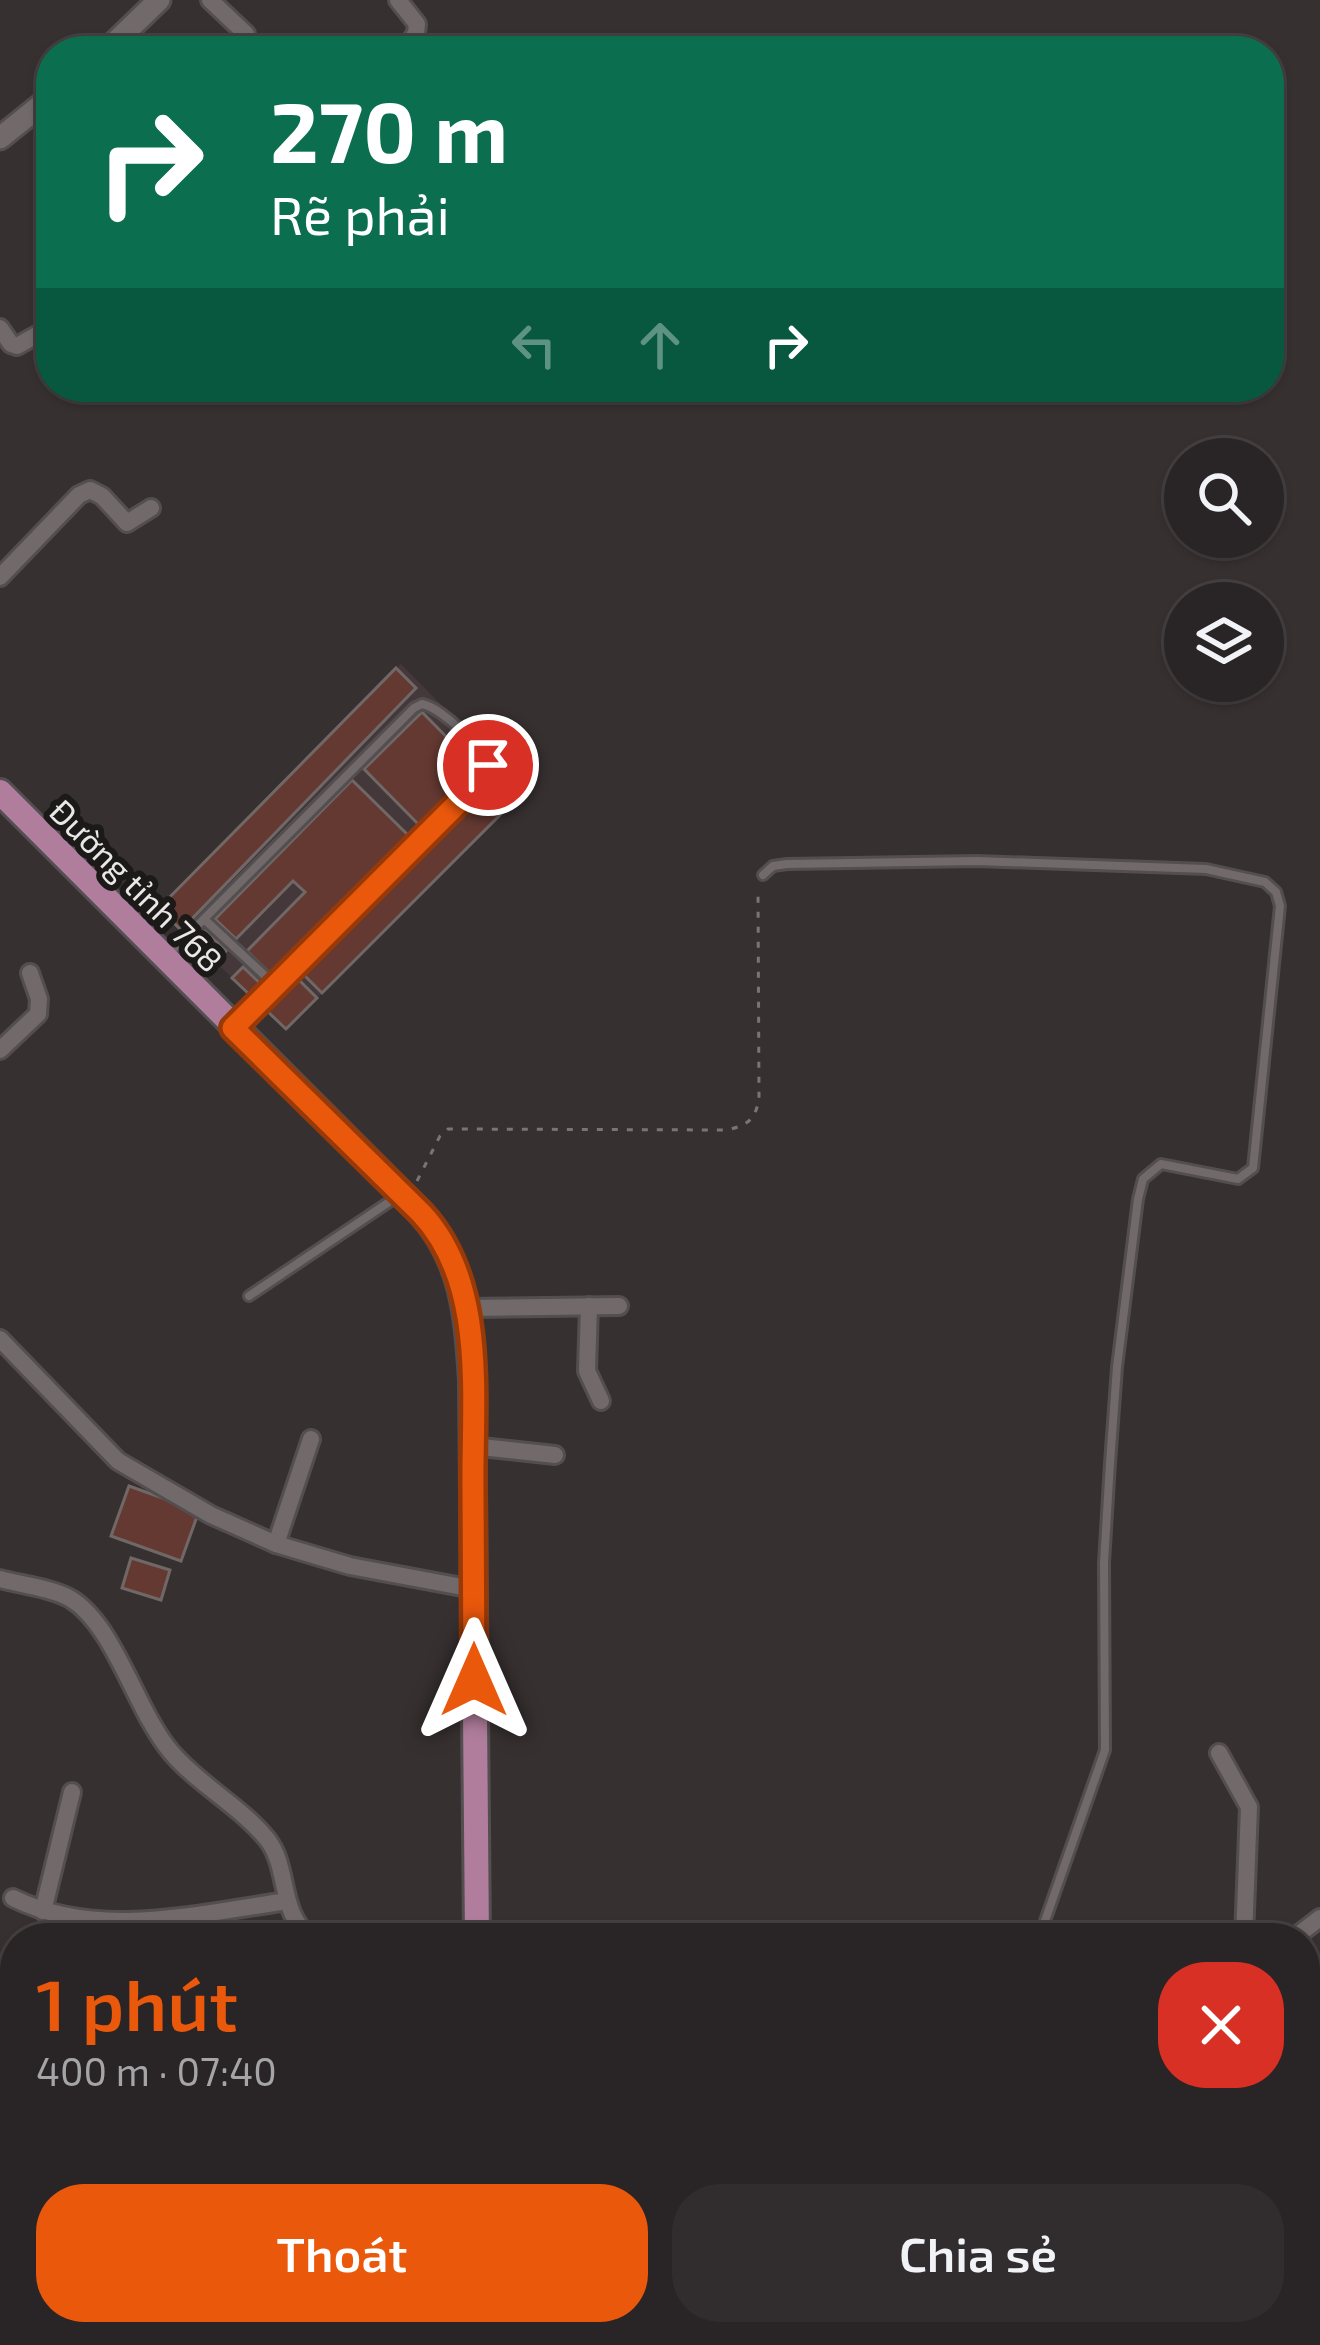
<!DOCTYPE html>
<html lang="vi">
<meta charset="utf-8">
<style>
body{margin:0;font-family:"Exo 2",sans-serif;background:#312c2d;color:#f1f3f6;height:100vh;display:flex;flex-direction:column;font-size:45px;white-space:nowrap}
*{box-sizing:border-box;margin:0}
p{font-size:39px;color:#a5a4a7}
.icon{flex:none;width:66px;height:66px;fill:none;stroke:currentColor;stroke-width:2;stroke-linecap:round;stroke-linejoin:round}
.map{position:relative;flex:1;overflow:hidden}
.side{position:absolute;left:0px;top:1923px;width:1320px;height:423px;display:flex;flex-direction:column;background:#292425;border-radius:48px 48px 0 0;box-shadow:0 3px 9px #0004,0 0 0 3px #454142}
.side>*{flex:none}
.top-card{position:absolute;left:36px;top:36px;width:1248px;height:366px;border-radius:48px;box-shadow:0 3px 9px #0004,0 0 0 3px #454142;background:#0b6e4f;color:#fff;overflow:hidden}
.buttons{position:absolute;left:1164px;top:438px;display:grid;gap:24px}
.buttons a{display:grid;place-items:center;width:120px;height:120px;border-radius:50%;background:#292425;box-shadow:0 3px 9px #0004,0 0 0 3px #454142;font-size:60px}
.pin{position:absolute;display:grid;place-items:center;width:102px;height:102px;color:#fff;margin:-51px;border:6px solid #fff;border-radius:50%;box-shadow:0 3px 12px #0007}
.me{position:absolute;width:132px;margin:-66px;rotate:0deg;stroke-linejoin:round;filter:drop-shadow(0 0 9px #0008)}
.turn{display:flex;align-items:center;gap:42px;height:252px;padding:0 36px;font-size:54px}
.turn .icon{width:156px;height:156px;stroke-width:2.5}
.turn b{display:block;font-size:84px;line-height:102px}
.lanes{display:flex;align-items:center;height:114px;padding:0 36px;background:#0003;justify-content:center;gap:60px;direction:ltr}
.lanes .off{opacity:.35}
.round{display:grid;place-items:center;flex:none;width:126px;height:126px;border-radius:48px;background:#312c2d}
.headline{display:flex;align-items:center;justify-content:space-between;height:204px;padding:0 36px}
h1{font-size:72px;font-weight:600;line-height:90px;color:#ea580c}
.cta{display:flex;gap:24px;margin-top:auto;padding:24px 36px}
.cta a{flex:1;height:138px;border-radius:48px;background:#ea580c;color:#fff;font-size:48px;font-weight:600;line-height:138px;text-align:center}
.cta a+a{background:#312c2d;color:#f1f3f6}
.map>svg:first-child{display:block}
.built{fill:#45383b}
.building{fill:#643932;stroke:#706866;stroke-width:3}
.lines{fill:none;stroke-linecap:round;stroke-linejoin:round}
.service-casing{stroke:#534e4f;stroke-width:14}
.minor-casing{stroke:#534e4f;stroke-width:22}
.secondary-casing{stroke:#534e4f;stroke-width:27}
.primary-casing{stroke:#534e4f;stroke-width:30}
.path{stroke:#7a7475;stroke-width:3;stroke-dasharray:6 9;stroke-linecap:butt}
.service{stroke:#71696a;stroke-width:8}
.minor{stroke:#71696a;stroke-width:16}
.secondary{stroke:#71696a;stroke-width:21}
.primary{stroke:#b07d9c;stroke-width:24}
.route-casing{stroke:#983908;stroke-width:30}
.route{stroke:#ea580c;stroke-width:21}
.labels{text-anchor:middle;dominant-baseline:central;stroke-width:12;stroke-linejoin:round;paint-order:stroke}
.street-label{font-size:33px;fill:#ebe6e7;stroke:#1c1919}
</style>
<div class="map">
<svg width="1320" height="2345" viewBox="0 0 1320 2345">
<rect width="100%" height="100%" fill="#373031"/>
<path class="built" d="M401,664L525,790L286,1029L159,908Z"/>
<g class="building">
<path d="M396,668L416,688L181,930L159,908Z"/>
<path d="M422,712L478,769L420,826L364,769Z"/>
<path d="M352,780L409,836L272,975L247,951L305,892L293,881L236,939L215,919Z"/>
<path d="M482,789L504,811L322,993L301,972Z"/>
<path d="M206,930L226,951L215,962L194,942Z"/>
<path d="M243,967L263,986L252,997L232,978Z"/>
<path d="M296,977L317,998L286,1029L265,1009Z"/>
<path d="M129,1486L199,1511L181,1561L111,1536Z"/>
<path d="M131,1558L170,1570L161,1600L122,1588Z"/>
<path d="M926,2331H976L979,2345H929Z"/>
</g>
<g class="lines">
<defs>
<g id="service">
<path d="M763,875L773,866L787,864L977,861L1206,869L1265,882L1276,892L1280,906L1253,1168L1238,1179L1161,1164L1143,1179L1138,1199L1117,1367L1110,1463L1104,1563L1105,1750L1039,1938"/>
<path d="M204,919L275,985"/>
<path d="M169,954L414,708L422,704C443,708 486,750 488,772L483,778L236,1025"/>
<path d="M249,1296L395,1198"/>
</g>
<g id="minor">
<path d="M210,0L246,34"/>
<path d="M398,0L417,24L416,33L404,51"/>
<path d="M0,328L11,344L17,346L51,327"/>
<path d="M0,577L79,495L90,490L102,496L127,523L151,508"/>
<path d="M0,1050L38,1014L39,999L30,973"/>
<path d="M589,1306L587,1371L601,1401"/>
<path d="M466,1308L619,1306"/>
<path d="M0,1339L118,1461L211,1515L276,1544"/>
<path d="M311,1439L276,1544L350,1566L473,1589"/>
<path d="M472,1446L555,1455"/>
<path d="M0,1579C22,1585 52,1588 71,1599C115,1626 136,1711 171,1752C199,1785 240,1806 267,1839C290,1868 278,1913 311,1938"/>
<path d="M1219,1753L1249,1807L1244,1938"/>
<path d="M13,1898C97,1940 198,1914 287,1901"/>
<path d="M43,1911L72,1792"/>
<path d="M1294,1938L1320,1918"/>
<path d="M151,2331H154"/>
<path d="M244,2331V2345"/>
<path d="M501,2331L503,2345"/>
<path d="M1205,2331L1220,2345"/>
<path d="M1010,2345L1013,2331"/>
</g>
<g id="secondary">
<path d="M106,51L159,0"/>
<path d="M0,138L51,97"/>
</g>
<g id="primary">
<path d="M0,792L421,1213C464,1260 468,1319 472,1380L477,1938"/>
<path d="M1305,2207H1320"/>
</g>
</defs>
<use href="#service" class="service-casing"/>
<use href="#minor" class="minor-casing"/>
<use href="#secondary" class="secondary-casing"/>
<use href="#primary" class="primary-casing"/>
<path class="path" d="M417,1181L440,1136L448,1129L727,1130C748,1125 755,1120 759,1099L758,888"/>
<use href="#service" class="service"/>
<use href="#minor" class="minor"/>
<use href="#secondary" class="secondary"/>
<use href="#primary" class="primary"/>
</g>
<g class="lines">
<defs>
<path id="route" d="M474,1680C474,1616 473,1551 473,1487C472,1398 487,1283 421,1213L233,1028L483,778L488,765"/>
</defs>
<use href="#route" class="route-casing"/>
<use href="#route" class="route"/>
</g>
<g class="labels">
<g class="street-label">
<text transform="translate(137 885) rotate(45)">Đường tỉnh 768</text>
</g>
</g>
</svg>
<div class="buttons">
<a><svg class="icon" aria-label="search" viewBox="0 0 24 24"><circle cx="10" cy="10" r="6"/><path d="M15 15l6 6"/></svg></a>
<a><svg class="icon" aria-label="layers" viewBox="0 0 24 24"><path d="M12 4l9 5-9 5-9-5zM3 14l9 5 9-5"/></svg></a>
</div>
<div class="pin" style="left:488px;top:765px;background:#d93025"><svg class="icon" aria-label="arrive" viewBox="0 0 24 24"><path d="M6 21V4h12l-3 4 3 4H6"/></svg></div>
<svg class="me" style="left:474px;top:1680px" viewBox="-20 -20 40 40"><path d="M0-17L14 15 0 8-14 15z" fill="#ea580c" stroke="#fff" stroke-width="4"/></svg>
<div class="top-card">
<div class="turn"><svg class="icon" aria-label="right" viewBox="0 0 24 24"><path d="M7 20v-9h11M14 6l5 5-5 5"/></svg><div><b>270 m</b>Rẽ phải</div></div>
<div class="lanes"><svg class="icon off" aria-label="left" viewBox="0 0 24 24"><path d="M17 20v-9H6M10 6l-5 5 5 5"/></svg><svg class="icon off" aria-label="ahead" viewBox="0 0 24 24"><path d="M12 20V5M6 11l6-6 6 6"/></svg><svg class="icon" aria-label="right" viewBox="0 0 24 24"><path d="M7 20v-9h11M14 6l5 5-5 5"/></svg></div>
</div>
<section class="side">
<div class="headline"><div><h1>1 phút</h1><p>400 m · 07:40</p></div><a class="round" style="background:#d93025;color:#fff"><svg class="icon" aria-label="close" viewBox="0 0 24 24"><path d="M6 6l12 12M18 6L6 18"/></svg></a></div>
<div class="cta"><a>Thoát</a><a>Chia sẻ</a></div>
</section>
</div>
